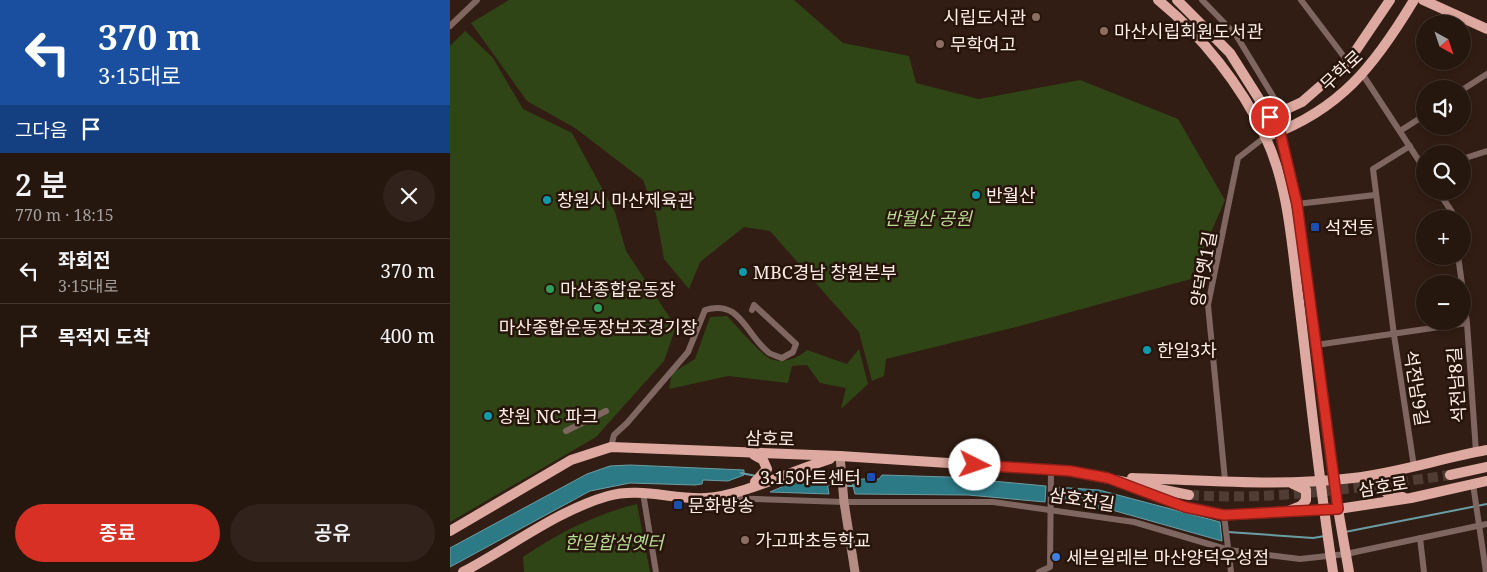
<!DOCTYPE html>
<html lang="ko">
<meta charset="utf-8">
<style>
body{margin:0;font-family:"Noto Serif","Noto Sans KR",serif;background:#31231c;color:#f1f3f6;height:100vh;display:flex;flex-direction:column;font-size:19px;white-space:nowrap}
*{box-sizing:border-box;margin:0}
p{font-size:16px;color:#a39f9e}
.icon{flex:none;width:28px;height:28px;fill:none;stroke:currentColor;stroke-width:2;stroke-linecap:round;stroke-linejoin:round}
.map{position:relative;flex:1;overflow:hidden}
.drawer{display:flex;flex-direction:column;background:#25160e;width:450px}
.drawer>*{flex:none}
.top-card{background:#1a4fa0;color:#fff;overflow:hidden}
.needle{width:32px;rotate:140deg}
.fabs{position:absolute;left:966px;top:15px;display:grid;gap:10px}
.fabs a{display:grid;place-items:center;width:55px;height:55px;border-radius:50%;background:#25160e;box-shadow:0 2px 8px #0003,0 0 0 1px #42352e;font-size:25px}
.pin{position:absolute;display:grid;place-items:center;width:42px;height:42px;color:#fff;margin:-21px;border:2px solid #fff;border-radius:50%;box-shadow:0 1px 5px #0007}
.me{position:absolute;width:55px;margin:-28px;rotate:94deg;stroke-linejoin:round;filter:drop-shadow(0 0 4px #0008)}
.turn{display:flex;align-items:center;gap:18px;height:105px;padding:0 15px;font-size:22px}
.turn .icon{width:65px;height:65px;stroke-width:2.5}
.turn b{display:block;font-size:35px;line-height:42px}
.then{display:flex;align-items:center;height:48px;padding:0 15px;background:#0003;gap:10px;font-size:19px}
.round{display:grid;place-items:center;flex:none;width:52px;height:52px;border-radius:26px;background:#31231c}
.headline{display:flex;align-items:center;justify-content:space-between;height:85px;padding:0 15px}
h1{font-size:30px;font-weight:600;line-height:38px}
.action{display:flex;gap:10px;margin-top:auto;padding:10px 15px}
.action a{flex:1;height:58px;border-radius:30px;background:#d93025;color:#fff;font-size:20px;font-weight:600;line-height:58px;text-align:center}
.action a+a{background:#31231c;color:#f1f3f6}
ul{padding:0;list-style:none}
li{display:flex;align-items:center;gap:15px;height:65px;padding:0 15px;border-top:1px solid #42352e}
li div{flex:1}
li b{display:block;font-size:19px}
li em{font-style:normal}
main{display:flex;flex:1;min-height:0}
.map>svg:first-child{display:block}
.green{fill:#304516}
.water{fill:#2d7a87;stroke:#6b9da4}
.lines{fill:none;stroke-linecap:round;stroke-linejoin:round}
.stream{stroke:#6b9da4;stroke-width:2}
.primary-tunnel{stroke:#4f3c33;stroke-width:10;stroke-dasharray:10 5;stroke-linecap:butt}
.street{stroke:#7f6661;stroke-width:6}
.secondary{stroke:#b58c84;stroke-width:9}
.primary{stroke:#dea9a0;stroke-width:10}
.route-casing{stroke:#8d1f18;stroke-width:12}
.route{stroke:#d93025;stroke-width:9}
.education-dot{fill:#8d6e63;stroke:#27140a;stroke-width:2}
.culture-dot{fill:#0f9aa8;stroke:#27140a;stroke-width:2}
.transit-dot{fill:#1a4fb4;stroke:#27140a;stroke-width:2}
.leisure-dot{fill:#2e9e5b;stroke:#27140a;stroke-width:2}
.shop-dot{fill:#3f7fe0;stroke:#27140a;stroke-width:2}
.labels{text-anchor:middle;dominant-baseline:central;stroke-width:5;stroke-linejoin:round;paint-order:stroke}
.poi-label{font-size:18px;fill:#fceee7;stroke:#27140a;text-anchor:start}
.street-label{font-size:18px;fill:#fceee7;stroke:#27140a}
.park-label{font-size:18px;font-style:italic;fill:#b8dc91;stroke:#27140a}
</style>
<main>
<section class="drawer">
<div class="top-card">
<div class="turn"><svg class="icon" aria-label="left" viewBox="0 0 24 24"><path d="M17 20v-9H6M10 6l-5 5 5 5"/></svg><div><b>370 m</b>3·15대로</div></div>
<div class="then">그다음<svg class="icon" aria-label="arrive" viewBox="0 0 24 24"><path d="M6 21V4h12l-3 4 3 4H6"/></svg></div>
</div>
<div class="headline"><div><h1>2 분</h1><p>770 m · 18:15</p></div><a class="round"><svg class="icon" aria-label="close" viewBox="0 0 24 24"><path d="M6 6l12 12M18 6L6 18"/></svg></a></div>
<ul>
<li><svg class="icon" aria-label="left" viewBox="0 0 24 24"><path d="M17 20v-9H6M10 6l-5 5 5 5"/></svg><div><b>좌회전</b><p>3·15대로</p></div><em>370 m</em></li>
<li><svg class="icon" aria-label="arrive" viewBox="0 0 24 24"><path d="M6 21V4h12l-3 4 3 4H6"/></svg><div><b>목적지 도착</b></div><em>400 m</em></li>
</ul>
<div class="action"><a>종료</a><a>공유</a></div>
</section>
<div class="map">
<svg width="1037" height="572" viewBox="0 0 1037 572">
<rect width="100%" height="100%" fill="#311d13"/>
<g class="green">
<path d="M59,0H344L393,43L459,56L466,83L529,99L630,80L728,119L775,200L741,279L570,326L436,359L434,376L422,381L409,332L320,231L294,227L250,262L239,289L214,259L206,214L193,180L125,128L77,101L21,23Z"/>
<path d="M15,31L43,58L73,109L122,133L165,212L176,251L226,327L214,361L146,437L0,522V46Z"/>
<path d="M277,316C285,324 312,356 321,359C334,364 348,358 357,350L397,364L409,349L418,384L391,409L396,388L370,383L357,365L342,366L338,383L278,376L219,389L222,373L245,359L260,317Z"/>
<path d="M187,504L200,572H74L73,557C110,532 144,515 187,504Z"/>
</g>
<g class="water">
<path d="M180,465L294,470V475L278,481L253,480L252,484L245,485L180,483L140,491L0,567V548L137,474L160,466Z"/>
<path d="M432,475L499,477L596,486L595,502L518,495L405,494L402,482L406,479H429Z"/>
<path d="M355,477L372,478L377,482L379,494L320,492Z"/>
<path d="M606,487L649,490L770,522L772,541L662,510L606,503Z"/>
</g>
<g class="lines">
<g class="stream">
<path d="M291,473L306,476"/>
<path d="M330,481L343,484"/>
<path d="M375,485H390"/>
<path d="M395,486H405"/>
<path d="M778,532L863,538L875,536"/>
<path d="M895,532L1037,504"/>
</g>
<path class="primary-tunnel" d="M739,495C827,501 913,487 1000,475"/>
<g class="street">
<path d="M752,0L786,35L832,111"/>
<path d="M851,0L898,62"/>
<path d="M0,26L27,0"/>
<path d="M913,75L975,170"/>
<path d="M1012,90L1037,74"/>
<path d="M950,131L975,115"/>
<path d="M960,146L923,169L944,335L964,467"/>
<path d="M1012,159L1037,151"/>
<path d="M988,191L1002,212L1003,219"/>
<path d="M847,204L925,195"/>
<path d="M1008,256L1012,284"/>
<path d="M1012,287L1017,323L1026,452"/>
<path d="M866,345L1017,323"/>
<path d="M116,431L156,411"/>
<path d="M161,447L164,435L177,423L238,352L255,310C290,299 295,333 318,352C321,355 328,356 332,358L343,352L346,344L304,305L302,310"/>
<path d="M775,480L758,305L788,158L815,137"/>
<path d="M1023,484L1036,572"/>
<path d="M193,493L206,572"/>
<path d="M275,498L394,502H543L684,522L779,550L850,559L896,554L1037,524"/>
<path d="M774,515L781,572"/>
<path d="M970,538L974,572"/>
<path d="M589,572L600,567L601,471"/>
</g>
<path class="secondary" d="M390,456L394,502L405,572"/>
<g class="primary">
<path d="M708,0C752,36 791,85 815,136C839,187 842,247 849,302C860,392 869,482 883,572"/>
<path d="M727,0L780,53L830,132L847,204L888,509L899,572"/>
<path d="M973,0L1037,29"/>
<path d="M815,119L852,102L898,62L940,0"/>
<path d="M815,137C890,111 925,65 964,0"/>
<path d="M304,455L313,460L317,469L305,482"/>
<path d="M945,472L938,476L932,487L937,493L953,497"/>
<path d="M1000,475L1037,467"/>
<path d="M682,478C755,480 830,487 903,478C948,473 992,458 1037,450"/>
<path d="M687,489L735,507L774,515L888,509L961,498L1037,481"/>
<path d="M841,510L851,506L856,500V490L843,484"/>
<path d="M0,531L121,460L161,447L390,456L620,471L739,495"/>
<path d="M13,572C59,548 108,510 158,496C190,487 224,500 256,498C291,496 344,470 380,459"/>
</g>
</g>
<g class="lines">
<defs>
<path id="route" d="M525,465L620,471L658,478L735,507L774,515L888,509L847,204L830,132L820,117"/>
</defs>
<use href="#route" class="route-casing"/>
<use href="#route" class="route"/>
</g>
<g class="education-dot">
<circle cx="586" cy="17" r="5"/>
<circle cx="654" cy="31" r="5"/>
<circle cx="490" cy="44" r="5"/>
<circle cx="295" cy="540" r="5"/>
</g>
<g class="culture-dot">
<circle cx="526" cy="195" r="5"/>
<circle cx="97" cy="200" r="5"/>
<circle cx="293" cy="272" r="5"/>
<circle cx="697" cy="350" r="5"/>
<circle cx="38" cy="416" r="5"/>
</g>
<g class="transit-dot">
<rect x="860" y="222" width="10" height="10" rx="2.5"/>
<rect x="416" y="472" width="10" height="10" rx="2.5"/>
<rect x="223" y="500" width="10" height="10" rx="2.5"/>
</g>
<g class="leisure-dot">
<circle cx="100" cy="289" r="5"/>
<circle cx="148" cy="308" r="5"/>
</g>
<circle class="shop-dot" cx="606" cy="557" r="5"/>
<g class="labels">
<g class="poi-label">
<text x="576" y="17" text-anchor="end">시립도서관</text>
<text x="664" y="31">마산시립회원도서관</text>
<text x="500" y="44">무학여고</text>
<text x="536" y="195">반월산</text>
<text x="107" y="200">창원시 마산제육관</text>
<text x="875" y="227">석전동</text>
<text x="303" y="272">MBC경남 창원본부</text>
<text x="110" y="289">마산종합운동장</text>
<text x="148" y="327" text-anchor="middle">마산종합운동장보조경기장</text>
<text x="707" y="350">한일3차</text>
<text x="48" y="416">창원 NC 파크</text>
<text x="411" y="477" text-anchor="end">3.15아트센터</text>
<text x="238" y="505">문화방송</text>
<text x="305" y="540">가고파초등학교</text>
<text x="616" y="557">세븐일레븐 마산양덕우성점</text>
</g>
<g class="street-label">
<text transform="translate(891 70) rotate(-43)">무학로</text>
<text transform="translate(753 269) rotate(-80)">양덕옛1길</text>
<text transform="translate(1006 385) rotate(-94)">석전남8길</text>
<text transform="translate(967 388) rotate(81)">석전남9길</text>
<text transform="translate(320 438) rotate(2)">삼호로</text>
<text transform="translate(933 486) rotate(-9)">삼호로</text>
<text transform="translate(632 499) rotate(9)">삼호천길</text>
</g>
<g class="park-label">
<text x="478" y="218">반월산 공원</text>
<text x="164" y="542">한일합섬옛터</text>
</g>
</g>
</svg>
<div class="fabs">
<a><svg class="needle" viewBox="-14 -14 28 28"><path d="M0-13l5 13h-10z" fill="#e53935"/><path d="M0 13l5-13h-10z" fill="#a39f9e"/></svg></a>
<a><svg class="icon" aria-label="sound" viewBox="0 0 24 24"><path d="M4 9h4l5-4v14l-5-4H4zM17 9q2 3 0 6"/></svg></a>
<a><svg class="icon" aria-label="search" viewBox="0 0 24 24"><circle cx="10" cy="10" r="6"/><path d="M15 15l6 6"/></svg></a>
<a>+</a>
<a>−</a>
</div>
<div class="pin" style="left:820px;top:117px;background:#d93025"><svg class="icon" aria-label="arrive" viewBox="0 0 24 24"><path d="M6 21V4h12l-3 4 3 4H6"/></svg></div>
<svg class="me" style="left:525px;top:465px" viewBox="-20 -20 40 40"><circle r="19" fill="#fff"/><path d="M0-13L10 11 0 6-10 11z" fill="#d93025"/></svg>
</div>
</main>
